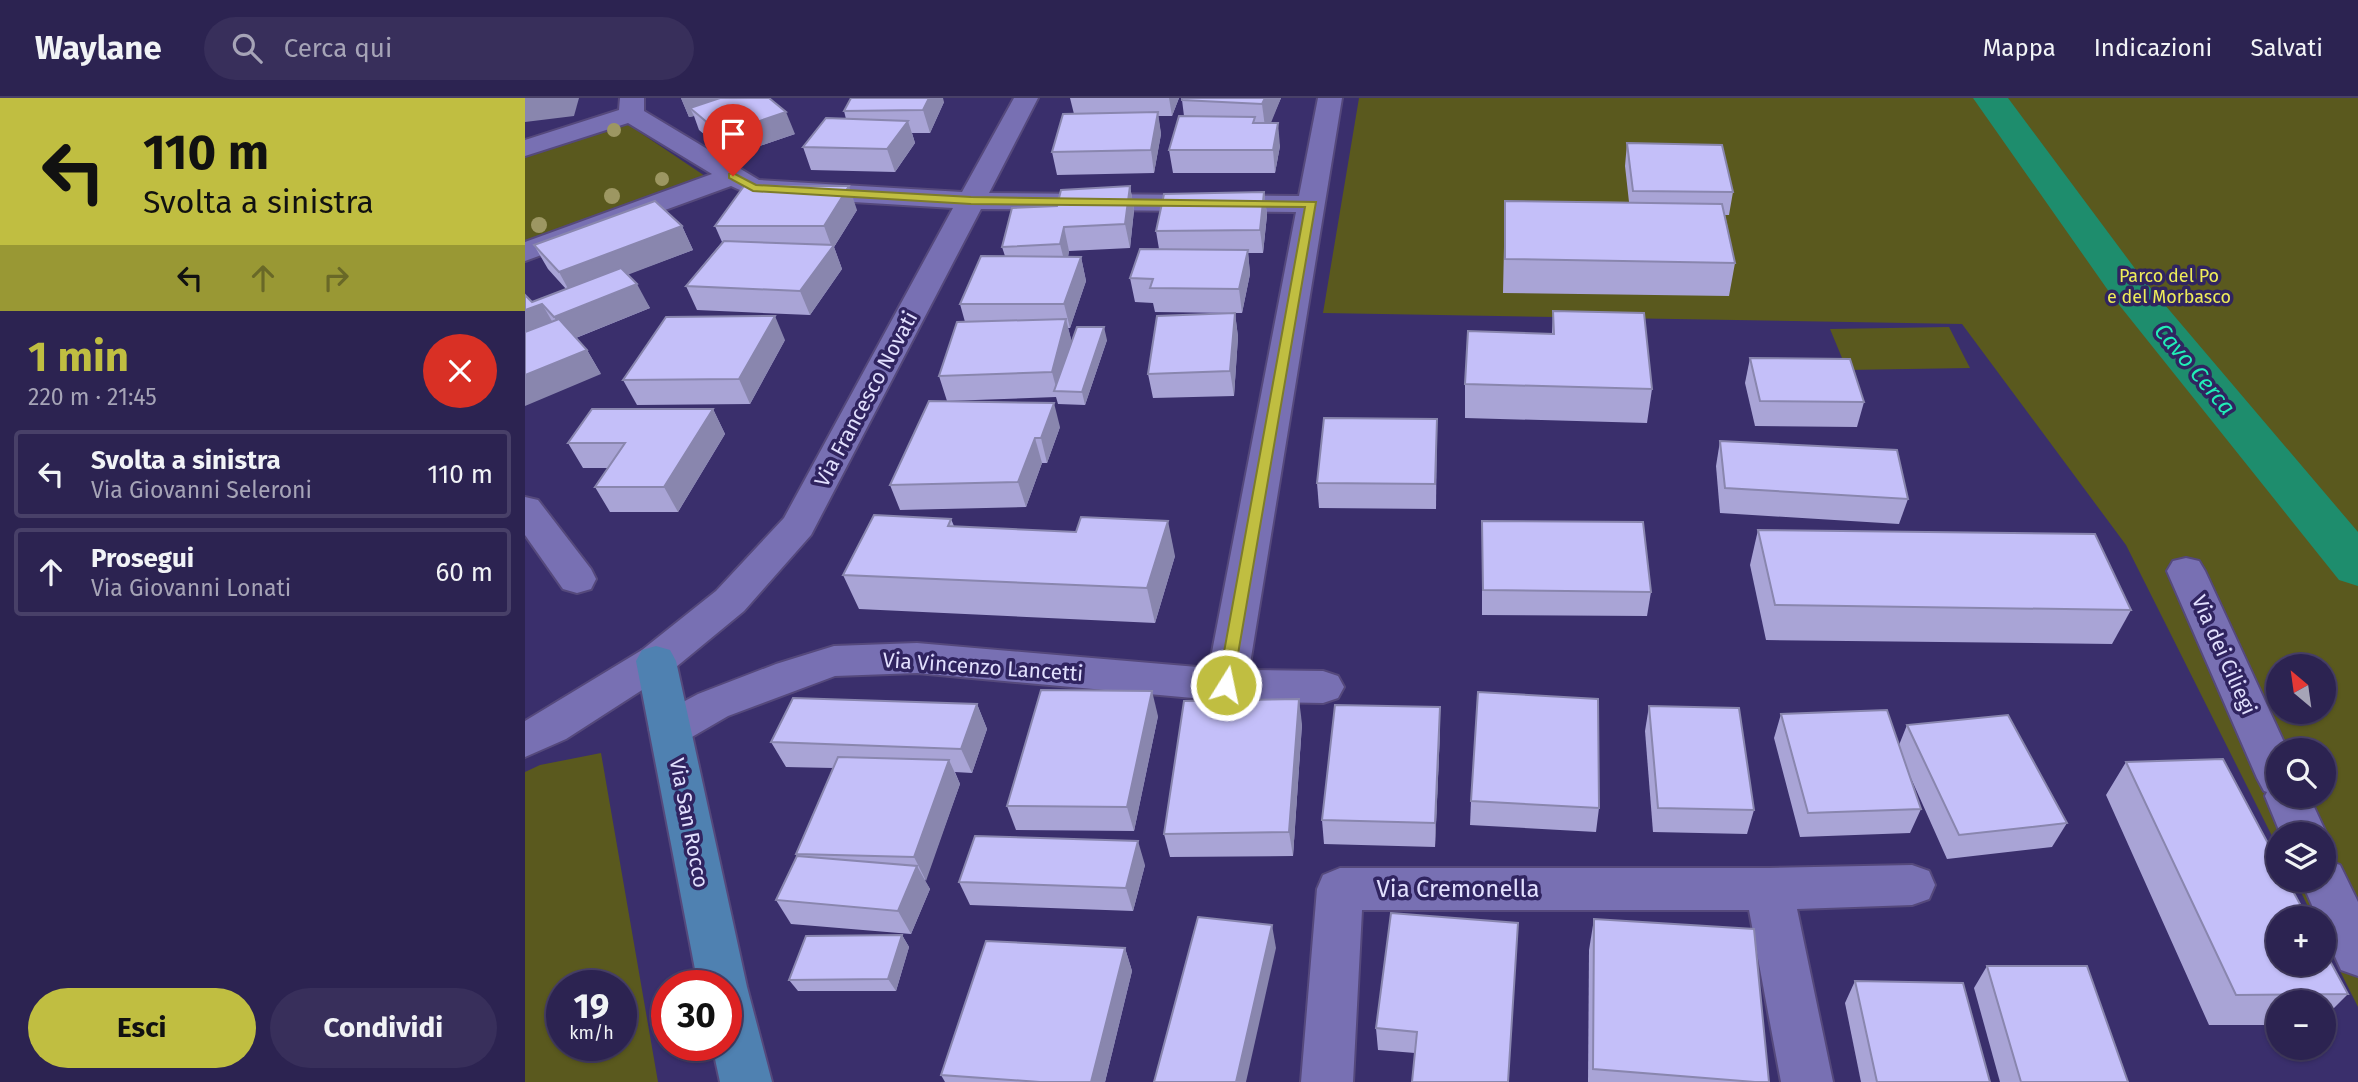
<!DOCTYPE html>
<html lang="it">
<meta charset="utf-8">
<style>
body{margin:0;font-family:"Fira Sans",sans-serif;background:#382f5b;color:#f1f3f6;height:100vh;display:flex;flex-direction:column;font-size:26px;white-space:nowrap}
*{box-sizing:border-box;margin:0}
p{font-size:23px;color:#a6a4b7}
.icon{flex:none;width:38px;height:38px;fill:none;stroke:currentColor;stroke-width:2;stroke-linecap:round;stroke-linejoin:round}
.map{position:relative;flex:1;overflow:hidden}
.side{display:flex;flex-direction:column;background:#2c2351;width:525px}
.side>*{flex:none}
.hud{background:#c0be41;color:#111;overflow:hidden}
.needle{width:46px;rotate:331deg}
.controls{position:absolute;left:1741px;top:556px;display:grid;gap:14px}
.controls a{display:grid;place-items:center;width:70px;height:70px;border-radius:50%;background:#2c2351;box-shadow:0 2px 5px #0004,0 0 0 2px #484068;font-size:35px}
.speed{position:absolute;left:21px;top:872px;display:flex;gap:14px;font-size:35px;font-weight:700;text-align:center}
.speed>*{display:grid;place-content:center;width:91px;height:91px;border-radius:50%;background:#2c2351;box-shadow:0 2px 5px #0004,0 0 0 2px #484068;line-height:1}
.speed small{font-size:18px;font-weight:400}
.speed .limit{border:10px solid #d22;background:#fff;color:#111}
.pin{position:absolute;display:grid;place-items:center;width:60px;height:60px;color:#fff;margin:-72px -30px;border-radius:50% 50% 50% 0;rotate:-45deg;box-shadow:0 0 7px #0007}
.pin .icon{rotate:45deg}
.me{position:absolute;width:77px;margin:-38px;rotate:10deg;stroke-linejoin:round;filter:drop-shadow(0 0 5px #0008)}
.turn{display:flex;align-items:center;gap:24px;height:147px;padding:0 28px;font-size:32px}
.turn .icon{width:91px;height:91px;stroke-width:2.5}
.turn b{display:block;font-size:49px;line-height:60px}
.lanes{display:flex;align-items:center;height:66px;padding:0 28px;background:#0003;justify-content:center;gap:35px;direction:ltr}
.lanes .off{opacity:.35}
.round{display:grid;place-items:center;flex:none;width:74px;height:74px;border-radius:37px;background:#382f5b}
.overview{display:flex;align-items:center;justify-content:space-between;height:119px;padding:0 28px}
h1{font-size:42px;font-weight:700;line-height:52px;color:#c0be41}
.cta{display:flex;gap:14px;margin-top:auto;padding:14px 28px}
.cta a{flex:1;height:80px;border-radius:42px;background:#c0be41;color:#111;font-size:28px;font-weight:700;line-height:80px;text-align:center}
.cta a+a{background:#382f5b;color:#f1f3f6}
ul{padding:0;list-style:none}
li{display:flex;align-items:center;gap:21px;height:88px;margin:0 14px 10px;padding:0 14px;border:4px solid #484068;border-radius:7px}
li div{flex:1}
li b{display:block;font-size:26px}
li em{font-style:normal}
header{display:flex;align-items:center;gap:42px;box-sizing:border-box;height:98px;padding:0 35px;background:#2c2351;border-bottom:2px solid #484068}
header strong{font-size:33px}
nav{display:flex;gap:38px;margin-inline-start:auto;font-size:24px}
.search{width:490px;height:63px;background:#382f5b;display:flex;align-items:center;gap:18px;box-sizing:border-box;padding:0 24px;border-radius:38px;color:#a6a4b7;font-size:26px}
main{display:flex;flex:1;min-height:0}
.map>svg:first-child{display:block}
.green{fill:#5a591e;fill-rule:evenodd}
.lines{fill:none;stroke-linecap:round;stroke-linejoin:round}
.canal{fill:#1e8d6d;fill-rule:evenodd}
.minor-casing{stroke:#55497c;stroke-width:4}
.major-casing{stroke:#55497c;stroke-width:4}
.minor{fill:#7870b3;fill-rule:evenodd}
.major{fill:#4f81b1;fill-rule:evenodd}
.tree{fill:#9d9762}
.wall{fill:#a9a4d6}
.shaded-wall{fill:#8986ae}
.building{fill:#c4bff9;stroke:#8986ae;stroke-width:2}
.route{fill:#c0be41;stroke:#7d7c2a;stroke-width:2}
.labels{text-anchor:middle;dominant-baseline:central;stroke-width:7;stroke-linejoin:round;paint-order:stroke}
.far-park-label{font-size:18px;fill:#eeec59;stroke:#302460}
.street-label{font-size:21px;fill:#e2e0fe;stroke:#302460}
.water-label{font-size:23px;font-style:italic;fill:#21edb7;stroke:#302460}
.near-street-label{font-size:24px;fill:#e2e0fe;stroke:#302460}
</style>
<header>
<strong>Waylane</strong>
<div class="search"><svg class="icon" aria-label="search" viewBox="0 0 24 24"><circle cx="10" cy="10" r="6"/><path d="M15 15l6 6"/></svg>Cerca qui</div>
<nav><a>Mappa</a><a>Indicazioni</a><a>Salvati</a></nav>
</header>
<main>
<section class="side">
<div class="hud">
<div class="turn"><svg class="icon" aria-label="left" viewBox="0 0 24 24"><path d="M17 20v-9H6M10 6l-5 5 5 5"/></svg><div><b>110 m</b>Svolta a sinistra</div></div>
<div class="lanes"><svg class="icon" aria-label="left" viewBox="0 0 24 24"><path d="M17 20v-9H6M10 6l-5 5 5 5"/></svg><svg class="icon off" aria-label="ahead" viewBox="0 0 24 24"><path d="M12 20V5M6 11l6-6 6 6"/></svg><svg class="icon off" aria-label="right" viewBox="0 0 24 24"><path d="M7 20v-9h11M14 6l5 5-5 5"/></svg></div>
</div>
<div class="overview"><div><h1>1 min</h1><p>220 m · 21:45</p></div><a class="round" style="background:#d93025;color:#fff"><svg class="icon" aria-label="close" viewBox="0 0 24 24"><path d="M6 6l12 12M18 6L6 18"/></svg></a></div>
<ul>
<li><svg class="icon" aria-label="left" viewBox="0 0 24 24"><path d="M17 20v-9H6M10 6l-5 5 5 5"/></svg><div><b>Svolta a sinistra</b><p>Via Giovanni Seleroni</p></div><em>110 m</em></li>
<li><svg class="icon" aria-label="ahead" viewBox="0 0 24 24"><path d="M12 20V5M6 11l6-6 6 6"/></svg><div><b>Prosegui</b><p>Via Giovanni Lonati</p></div><em>60 m</em></li>
</ul>
<div class="cta"><a>Esci</a><a>Condividi</a></div>
</section>
<div class="map">
<svg width="1833" height="984" viewBox="0 0 1833 984">
<rect width="100%" height="100%" fill="#3a2f6c"/>
<g class="green">
<path d="M834,0H1833V909L1799,841V821H1789L1770,782H1799V737H1754L1753,750L1601,447L1437,226L798,215ZM1754,569H1799V614H1754ZM1754,653H1799V698H1754Z"/>
<path d="M98,23L180,78L0,143V54Z"/>
<path d="M1424,229L1445,270L1322,272L1305,231Z"/>
<path d="M76,655L133,984H0V674L15,667ZM96,887V947H37V887Z"/>
</g>
<g class="lines">
<path class="canal" d="M1448,0H1483L1617,180L1833,434V488L1814,482L1587,198Z"/>
<defs>
<g id="minor">
<path d="M95,0H119V13L234,82L437,94L489,0H513L464,95L774,98L793,0H817L724,572L798,573L813,578L819,589L813,600L798,605L701,603L392,575L310,578L203,618L160,643L145,648L130,643L124,631L130,619L173,596L251,566L309,548L392,545L684,570L771,114L456,111L286,437L219,513L145,574L41,641L0,659V623L117,552L191,493L259,420L428,110L228,98L206,88L0,163V144L187,76L103,25L0,58V42L94,12Z"/>
<path d="M0,399L13,402L66,471L71,481L66,491L52,495L38,491L0,437Z"/>
<path d="M1661,460L1674,463L1680,473L1763,653H1754V698H1784L1802,737L1799,742V737H1756L1740,698L1742,694L1739,693L1732,680L1642,473L1648,463Z"/>
<path d="M1799,761L1815,767L1833,804V878L1816,872L1799,834V821H1793L1776,782H1799Z"/>
<path d="M1387,767L1404,773L1410,787L1404,801L1387,807L1272,811L1308,984H1256L1224,812H837L828,984H776L792,791L798,777L815,770H1244Z"/>
</g>
<path id="major" d="M131,548L145,552L151,563L222,889L247,984H195L187,947H201V887H173L111,563L117,552Z"/>
</defs>
<use href="#minor" class="minor-casing"/>
<use href="#major" class="major-casing"/>
<use href="#minor" class="minor"/>
<use href="#major" class="major"/>
</g>
<g class="tree">
<circle cx="89" cy="32" r="7"/>
<circle cx="137" cy="81" r="7"/>
<circle cx="87" cy="98" r="8"/>
<circle cx="14" cy="127" r="8"/>
</g>
<g class="wall">
<path d="M156,0L270,36L205,58L174,32L169,18L164,19Z"/>
<path d="M545,0H654L647,18H633L636,36L629,75L532,77L527,54L549,16Z"/>
<path d="M657,0H756L745,25L755,48L750,75H648L644,52L659,18L657,2Z"/>
<path d="M419,4L405,35H387L390,45L370,74L286,72L278,49L321,21L319,13Z"/>
<path d="M1102,45L1208,94L1204,117H1200L1210,165L1204,198L978,195L980,103L1104,104L1100,68Z"/>
<path d="M605,88L609,112L605,150L544,153L543,159H556L561,183L545,230H543L547,245L582,242L560,307L533,306L531,299L422,303L414,278L440,224L435,206L480,158L477,149L532,108Z"/>
<path d="M739,94L742,117L738,155H723L725,176L717,215H710L713,239L709,298L628,300L623,276L707,215L630,214L628,205L610,204L605,180L634,151L631,133Z"/>
<path d="M332,112L309,149L317,171L285,217L172,212L161,188L197,144L190,128Z"/>
<path d="M157,128L168,152L103,176L125,210L51,240L62,252L76,276L7,204L41,191L23,171L9,147Z"/>
<path d="M1028,213L1127,291L1122,325L940,320V286L1027,235Z"/>
<path d="M260,242L225,306L112,307L98,282Z"/>
<path d="M1225,260L1339,304L1332,329L1230,328L1220,285Z"/>
<path d="M188,311L200,336L153,414H85L70,389L83,370H58L43,345Z"/>
<path d="M912,321L911,411L794,410L792,385Z"/>
<path d="M535,329L522,365H517L501,409L375,412L365,387Z"/>
<path d="M1195,343L1383,401L1374,426L1195,415L1191,368Z"/>
<path d="M426,421L429,428L650,458L630,525L334,511L318,477Z"/>
<path d="M957,423L1126,494L1122,518L957,517Z"/>
<path d="M1233,432L1606,512L1587,546L1241,542L1225,467Z"/>
<path d="M452,606L462,631L447,675L430,674L435,686L400,783L405,791L386,836L266,826L251,802L272,759L271,756L308,670L261,669L246,644Z"/>
<path d="M1124,608L1229,712L1222,736L1128,734L1120,633Z"/>
<path d="M1256,616L1374,647L1382,627L1542,725L1527,749L1422,761L1385,678L1396,711L1385,735L1275,739L1249,640Z"/>
<path d="M633,618L609,733L491,732L482,708Z"/>
<path d="M777,626L768,758L645,759L639,736Z"/>
<path d="M915,634L910,749L799,746L797,722Z"/>
<path d="M1601,664L1823,896L1799,920V905H1754V927H1684L1581,697Z"/>
<path d="M946,703L1074,710L1071,734L945,727Z"/>
<path d="M620,767L608,813L445,807L434,784Z"/>
<path d="M1069,821L1244,984H1063L1064,852Z"/>
<path d="M993,825L890,955L853,952L851,930Z"/>
<path d="M377,837L384,849L371,893H273L264,882Z"/>
<path d="M600,850L607,873L580,984H420L416,977Z"/>
<path d="M1462,868L1603,984H1475L1449,890Z"/>
<path d="M1330,883L1465,984H1336L1320,905Z"/>
</g>
<g class="shaded-wall">
<path d="M0,0H54L49,18L0,24Z"/>
<path d="M156,0H240L165,10L169,18L164,19Z"/>
<path d="M404,0H418L419,4L405,35L398,12Z"/>
<path d="M644,0H654L647,18Z"/>
<path d="M740,0H756L741,37L737,6Z"/>
<path d="M261,14L270,36L205,58L196,36Z"/>
<path d="M633,14L636,36L629,75L626,52Z"/>
<path d="M383,23L390,45L370,74L362,51Z"/>
<path d="M753,25L755,48L750,75L748,52Z"/>
<path d="M324,88L332,112L309,149L317,171L285,217L275,193L307,150L299,128Z"/>
<path d="M605,88L609,112L605,150L600,126Z"/>
<path d="M739,94L742,117L738,155L735,132Z"/>
<path d="M157,128L168,152L47,198L34,174Z"/>
<path d="M539,129L544,153L541,170L535,146Z"/>
<path d="M723,152L725,176L717,215L714,191Z"/>
<path d="M556,159L561,183L545,230L539,206Z"/>
<path d="M112,186L125,210L43,243L29,219Z"/>
<path d="M17,206L31,230L0,242V212Z"/>
<path d="M710,215L713,239L709,298L705,273Z"/>
<path d="M250,218L260,242L225,306L214,281Z"/>
<path d="M541,221L547,245L532,293L527,274Z"/>
<path d="M579,229L582,242L560,307L557,294Z"/>
<path d="M62,252L76,276L0,308V277Z"/>
<path d="M529,305L535,329L522,365L516,340Z"/>
<path d="M188,311L200,336L153,414L139,389Z"/>
<path d="M510,340L517,365L501,409L493,384Z"/>
<path d="M643,423L650,458L630,525L622,490Z"/>
<path d="M627,593L633,618L609,733L602,709Z"/>
<path d="M774,601L777,626L768,758L764,734Z"/>
<path d="M452,606L462,631L447,675L436,651Z"/>
<path d="M915,609V634L910,749V725Z"/>
<path d="M424,662L435,686L401,783L389,759Z"/>
<path d="M613,743L620,767L608,813L601,790Z"/>
<path d="M392,768L405,791L386,836L373,813Z"/>
<path d="M747,827L751,850L721,984H711Z"/>
<path d="M377,837L384,849L371,893L363,881Z"/>
<path d="M600,850L607,873L580,984H566Z"/>
</g>
<g class="building">
<path d="M195,0H244L261,14L196,36L165,10Z"/>
<path d="M326,0H404L398,12L319,13Z"/>
<path d="M657,0H740L737,6L657,2Z"/>
<path d="M633,14L626,52L527,54L538,16Z"/>
<path d="M654,18L730,19L728,25H753L748,52H644Z"/>
<path d="M301,20L383,23L362,51L278,49Z"/>
<path d="M1102,45L1197,47L1208,94L1108,93Z"/>
<path d="M219,88H324L299,128H190Z"/>
<path d="M605,88L600,126L539,129L535,146L477,149L487,110L532,108L536,92Z"/>
<path d="M739,94L735,132L631,133L639,96Z"/>
<path d="M130,103L157,128L34,174L9,147Z"/>
<path d="M980,103L1197,106L1210,165L980,161Z"/>
<path d="M199,143L309,147L275,193L161,188Z"/>
<path d="M615,151L723,152L714,191L625,190L628,181L605,180Z"/>
<path d="M456,158L556,159L539,206H435Z"/>
<path d="M96,170L112,186L29,219L17,206L0,212V197L7,204Z"/>
<path d="M1028,213L1119,215L1127,291L940,286L943,233L1029,236Z"/>
<path d="M710,215L705,273L623,276L632,218Z"/>
<path d="M250,218L214,281L98,282L141,219Z"/>
<path d="M34,221L62,252L0,277V234Z"/>
<path d="M541,221L527,274L414,278L432,224Z"/>
<path d="M552,229H579L557,294L529,293Z"/>
<path d="M1225,260L1325,261L1339,304L1235,303Z"/>
<path d="M404,303L529,305L516,340H510L493,384L365,387Z"/>
<path d="M67,311H188L139,389H70L100,345H43Z"/>
<path d="M799,320L912,321L910,386L792,385Z"/>
<path d="M1195,343L1372,352L1383,401L1200,390Z"/>
<path d="M349,417L426,421L423,428L551,434L556,419L643,423L622,490L318,477Z"/>
<path d="M957,423L1118,424L1126,494L958,492Z"/>
<path d="M1233,432L1570,436L1606,512L1250,507Z"/>
<path d="M516,592L627,593L602,709L482,708Z"/>
<path d="M953,594L1073,601L1074,710L946,703Z"/>
<path d="M268,600L452,606L436,651L246,644Z"/>
<path d="M774,601L764,734L639,736L659,603Z"/>
<path d="M810,607L915,609L910,725L797,722Z"/>
<path d="M1124,608L1214,610L1229,712L1133,710Z"/>
<path d="M1362,612L1396,711L1283,715L1256,616Z"/>
<path d="M1483,617L1542,725L1434,737L1382,627Z"/>
<path d="M313,659L424,662L389,759L271,756Z"/>
<path d="M1698,661L1754,766V782H1762L1783,821H1754V866H1799V852L1823,896L1711,897L1601,664Z"/>
<path d="M450,738L613,743L601,790L434,784Z"/>
<path d="M272,758L392,768L373,813L251,802Z"/>
<path d="M866,815L993,825L983,984H887L892,934L851,930Z"/>
<path d="M673,819L747,827L711,984H629Z"/>
<path d="M1069,821L1229,831L1244,984H1230L1068,971Z"/>
<path d="M377,837L363,881L264,882L281,838Z"/>
<path d="M461,843L600,850L566,984H515L416,977Z"/>
<path d="M1462,868H1562L1603,984H1496Z"/>
<path d="M1330,883L1438,885L1465,984H1352Z"/>
</g>
<path class="route" d="M208,75L231,87L446,99L791,104L707,591H695L693,587L780,109L446,106L228,93L204,80V76Z"/>
<g class="labels">
<g class="far-park-label">
<text x="1644" y="178">Parco del Po<tspan x="1644" dy="21">e del Morbasco</tspan></text>
</g>
<g class="street-label">
<text transform="translate(341 301) rotate(-62)">Via Francesco Novati</text>
<text transform="translate(1699 557) rotate(66)">Via dei Ciliegi</text>
<text transform="translate(458 569) rotate(4)">Via Vincenzo Lancetti</text>
<text transform="translate(164 725) rotate(79)">Via San Rocco</text>
</g>
<g class="water-label">
<text transform="translate(1670 271) rotate(50)">Cavo Cerca</text>
</g>
<g class="near-street-label">
<text x="933" y="791">Via Cremonella</text>
</g>
</g>
</svg>
<div class="controls">
<a><svg class="needle" viewBox="-14 -14 28 28"><path d="M0-13l5 13h-10z" fill="#e53935"/><path d="M0 13l5-13h-10z" fill="#a6a4b7"/></svg></a>
<a><svg class="icon" aria-label="search" viewBox="0 0 24 24"><circle cx="10" cy="10" r="6"/><path d="M15 15l6 6"/></svg></a>
<a><svg class="icon" aria-label="layers" viewBox="0 0 24 24"><path d="M12 4l9 5-9 5-9-5zM3 14l9 5 9-5"/></svg></a>
<a>+</a>
<a>−</a>
</div>
<div class="speed"><div>19<small>km/h</small></div><div class="limit">30</div></div>
<div class="pin" style="left:208px;top:78px;background:#d93025"><svg class="icon" aria-label="arrive" viewBox="0 0 24 24"><path d="M6 21V4h12l-3 4 3 4H6"/></svg></div>
<svg class="me" style="left:701px;top:587px" viewBox="-20 -20 40 40"><circle r="17" fill="#c0be41" stroke="#fff" stroke-width="3"/><path d="M0-11L8 9 0 5-8 9z" fill="#fff"/></svg>
</div>
</main>
